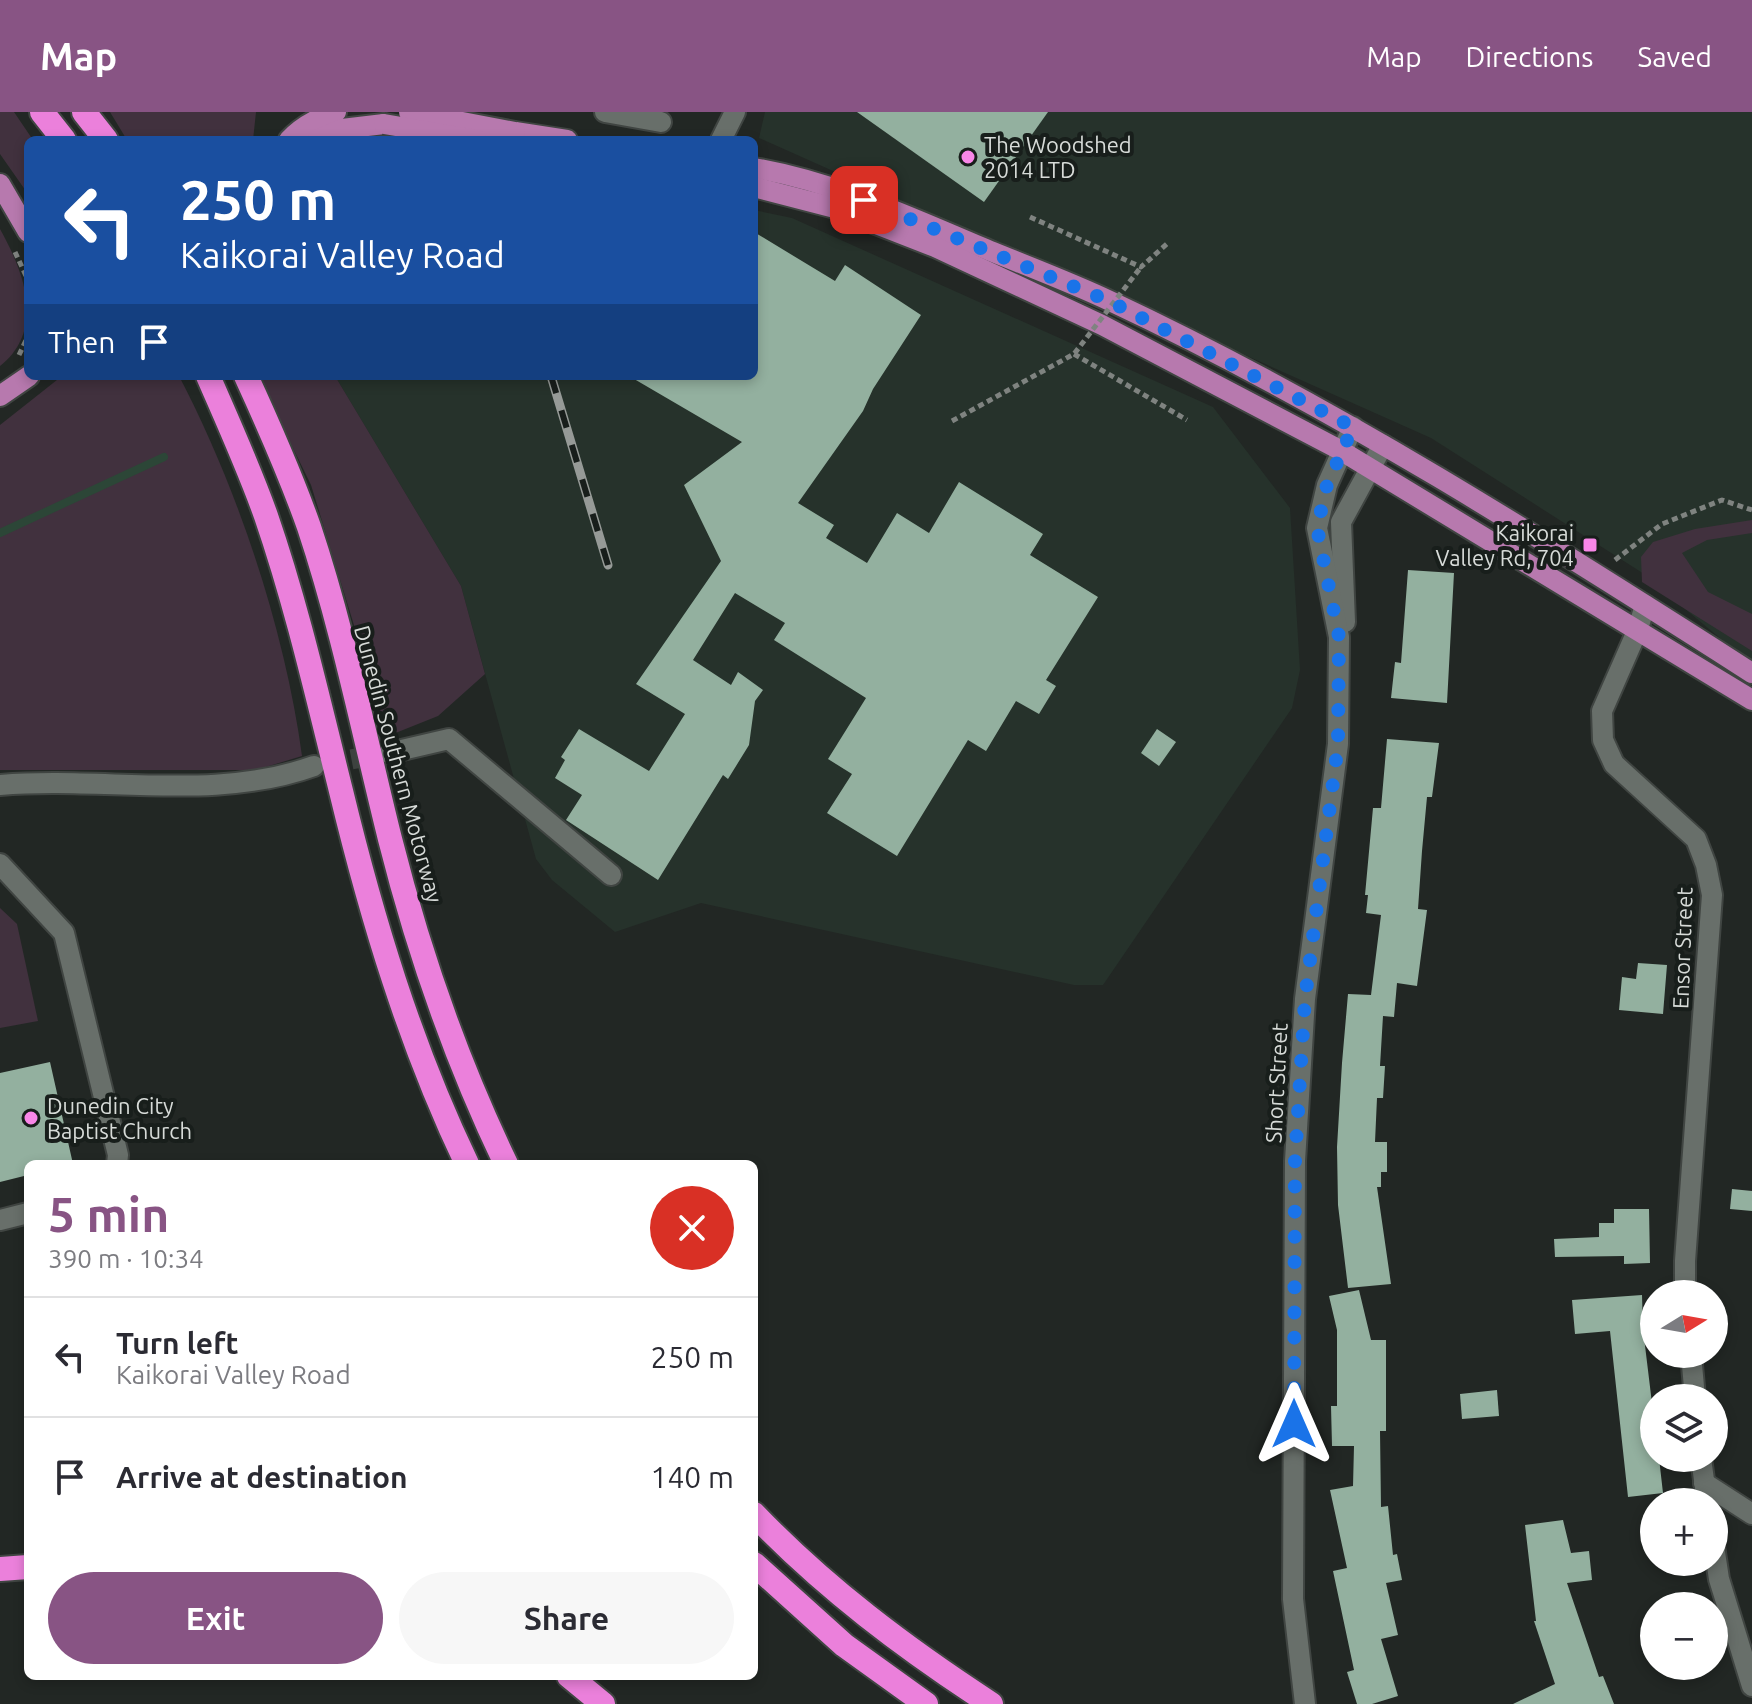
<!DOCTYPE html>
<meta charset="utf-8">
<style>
body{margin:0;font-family:Ubuntu,sans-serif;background:#f7f7f7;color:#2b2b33;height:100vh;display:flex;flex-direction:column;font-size:30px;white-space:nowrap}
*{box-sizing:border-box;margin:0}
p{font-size:26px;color:#7c7c81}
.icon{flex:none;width:44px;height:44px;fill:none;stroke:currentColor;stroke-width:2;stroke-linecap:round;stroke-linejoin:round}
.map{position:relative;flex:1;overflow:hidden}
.sheet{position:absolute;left:24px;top:1048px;width:734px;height:520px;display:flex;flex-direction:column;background:#fff;border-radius:12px;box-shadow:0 4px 12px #0003}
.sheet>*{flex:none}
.hud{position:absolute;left:24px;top:24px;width:734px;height:244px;border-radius:12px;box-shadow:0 4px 12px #0003;background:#1a4fa0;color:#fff;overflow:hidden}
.needle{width:52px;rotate:79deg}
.fabs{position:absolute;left:1640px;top:1168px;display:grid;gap:16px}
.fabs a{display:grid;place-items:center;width:88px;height:88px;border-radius:50%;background:#fff;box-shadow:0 4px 12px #0003;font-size:40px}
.pin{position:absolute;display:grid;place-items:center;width:68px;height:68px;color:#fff;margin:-34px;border-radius:16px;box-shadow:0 4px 12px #0006}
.me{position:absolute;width:88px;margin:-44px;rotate:0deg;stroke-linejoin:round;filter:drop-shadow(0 0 6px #0008)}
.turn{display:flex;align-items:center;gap:28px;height:168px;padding:0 24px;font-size:36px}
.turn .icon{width:104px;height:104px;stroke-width:2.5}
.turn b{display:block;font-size:56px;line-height:68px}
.then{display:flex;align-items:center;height:76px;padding:0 24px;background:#0003;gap:16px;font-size:30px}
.round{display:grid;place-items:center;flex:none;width:84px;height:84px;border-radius:42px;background:#f7f7f7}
.summary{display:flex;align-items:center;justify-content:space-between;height:136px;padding:0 24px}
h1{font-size:48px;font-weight:600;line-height:60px;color:#885484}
.button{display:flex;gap:16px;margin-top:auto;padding:16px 24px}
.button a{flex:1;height:92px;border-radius:48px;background:#885484;color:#fff;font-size:32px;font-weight:600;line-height:92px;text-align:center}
.button a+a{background:#f7f7f7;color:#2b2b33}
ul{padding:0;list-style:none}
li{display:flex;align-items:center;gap:24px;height:120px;padding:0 24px;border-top:2px solid #e1e1e2}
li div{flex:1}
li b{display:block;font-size:30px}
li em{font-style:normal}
header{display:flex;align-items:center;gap:48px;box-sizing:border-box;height:112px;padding:0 40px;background:#885484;color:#fff}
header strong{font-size:38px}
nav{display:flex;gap:44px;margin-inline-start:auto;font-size:28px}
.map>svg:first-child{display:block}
.built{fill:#26322b}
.green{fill:#41313e}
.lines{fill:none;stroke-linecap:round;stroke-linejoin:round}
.stream{stroke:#2c4637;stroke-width:8}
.building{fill:#93b09f}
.minor-tunnel{stroke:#3d423f;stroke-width:20;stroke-dasharray:20 10;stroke-linecap:butt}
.minor-casing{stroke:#404542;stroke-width:24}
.major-casing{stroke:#404542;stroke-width:24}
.highway-casing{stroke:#404542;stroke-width:28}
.path{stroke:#7f8380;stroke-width:5;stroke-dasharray:6 4;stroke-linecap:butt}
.minor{stroke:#686f6a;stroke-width:20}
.major{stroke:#b779ae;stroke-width:20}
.highway{stroke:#eb80db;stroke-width:24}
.rail-casing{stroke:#969a97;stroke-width:9}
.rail{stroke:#181e1b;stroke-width:6;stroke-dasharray:18;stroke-linecap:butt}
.major-bridge-casing{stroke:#404542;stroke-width:24;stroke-linecap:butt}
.path-bridge{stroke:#7f8380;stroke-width:5;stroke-dasharray:6 4;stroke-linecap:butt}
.major-bridge{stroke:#b779ae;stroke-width:20}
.route{stroke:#1a73e8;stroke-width:14;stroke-dasharray:0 25.2}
.poi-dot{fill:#f987e8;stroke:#181e1b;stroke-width:3}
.labels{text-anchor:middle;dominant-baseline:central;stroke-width:8;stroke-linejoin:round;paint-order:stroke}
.poi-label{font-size:22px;fill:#d7dbd8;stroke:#181e1b;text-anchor:start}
.street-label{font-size:22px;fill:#d7dbd8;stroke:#181e1b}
</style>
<header>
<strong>Map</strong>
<nav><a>Map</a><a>Directions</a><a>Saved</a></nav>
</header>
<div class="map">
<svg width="1752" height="1592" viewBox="0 0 1752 1592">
<rect width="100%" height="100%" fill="#222724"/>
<g class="built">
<path d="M765,0H1752V553L1641,460L1431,326L759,26Z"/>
<path d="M754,98L792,106L1213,295L1290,396L1300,558L1292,596L1103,873H1074L701,791L615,820L552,768L536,747L461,474L335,264H754Z"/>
</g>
<g class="green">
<path d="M0,0H14L33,28H28V82L0,42Z"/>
<path d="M110,0H256L253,28H127Z"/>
<path d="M0,117C24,160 46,217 0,254Z"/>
<path d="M62,264H179C238,377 285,518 302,644L256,658H0V313Z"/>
<path d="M258,264H335L461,474L485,562L438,604L388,624L311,373Z"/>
<path d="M1752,408V421L1707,428L1682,441L1708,480L1752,502V539L1642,470L1641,445L1653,430L1695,417Z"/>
<path d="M0,796L17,812L38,909L0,916Z"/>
</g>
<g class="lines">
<path class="stream" d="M0,421L164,345"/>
</g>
<g class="building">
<path d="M857,0H1048L984,90Z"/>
<path d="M754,120L835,169L845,153L921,203L873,277L863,299L798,391L834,413L826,426L867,451L897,401L929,421L959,370L1043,422L1030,443L1098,485L1046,568L1056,574L1039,602L1016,589L986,639L968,628L897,744L827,701L852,662L828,647L866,586L774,528L785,511L735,481L693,548L731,573L738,560L763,578L755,589L749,633L728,667L723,663L658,768L566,708L582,683L555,666L565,648L561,645L579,617L649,659L685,602L636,572L721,449L684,373L742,330L629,264H754Z"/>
<path d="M1408,458L1454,461L1447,591L1391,586L1395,550L1401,551Z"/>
<path d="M1157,617L1176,630L1159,654L1141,641Z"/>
<path d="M1387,627L1439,631L1432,685H1427L1422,739L1418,797L1427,798L1417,874L1397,871L1394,905L1383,904L1380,954H1385L1383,986H1377L1375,1030H1387V1060H1381V1075H1377L1391,1172L1348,1176L1338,1093L1337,1035L1342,951L1348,882L1371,883L1381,803L1366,801L1368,783H1365L1373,696H1381Z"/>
<path d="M1638,851L1667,853L1663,902L1619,898L1622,865L1636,867Z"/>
<path d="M50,950L73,1052H28V1063L0,1070V961Z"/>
<path d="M1732,1077L1752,1079V1099L1730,1097Z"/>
<path d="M1614,1097H1649L1650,1151L1624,1152V1144L1555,1145L1554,1127L1599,1125V1111H1614Z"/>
<path d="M1359,1178L1371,1228H1386V1319H1380L1381,1395L1388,1394L1393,1443L1397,1442L1402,1468L1386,1471L1398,1523L1381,1527L1398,1584L1372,1592H1357L1347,1560L1354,1558L1333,1459L1347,1456L1330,1378L1353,1374L1354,1334H1332L1331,1294H1337V1218L1329,1184Z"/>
<path d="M1642,1183L1643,1217L1654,1308V1346H1659L1663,1381L1628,1385L1610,1219L1575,1222L1572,1188Z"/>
<path d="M1497,1278L1499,1304L1462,1307L1460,1282Z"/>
<path d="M1563,1408L1571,1441L1589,1439L1592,1468L1567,1471L1599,1565L1603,1564L1614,1592H1513L1555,1572L1534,1509H1536L1525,1413Z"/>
</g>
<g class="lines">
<path class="minor-tunnel" d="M322,653L385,641"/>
<defs>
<g id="minor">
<path d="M605,0L661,10"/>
<path d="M721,28L735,0"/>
<path d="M1645,493L1638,517L1602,599L1603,628L1614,652L1696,727L1706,753L1712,783L1685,1149V1182"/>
<path d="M1345,510L1341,410L1383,333"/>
<path d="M389,641L449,627L611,763"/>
<path d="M0,673C104,664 214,690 314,654"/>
<path d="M0,752L64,821L118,1043L117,1052"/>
<path d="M0,1108L28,1101"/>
<path d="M1691,1242L1695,1286"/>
<path d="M1701,1346L1707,1390"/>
<path d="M1704,1371L1752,1402"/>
<path d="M1714,1434L1719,1467L1752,1574"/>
<path d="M1305,1592L1293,1487L1295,1049L1305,887L1338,632L1339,525L1317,416L1327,373L1353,315"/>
</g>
<g id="major">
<path d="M515,20L567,28"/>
<path d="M289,28C302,14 317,6 336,0"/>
<path d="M317,28L342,17L384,12"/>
<path d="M754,56C837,70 916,108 993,140C1032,156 1072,171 1110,189C1334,294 1544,428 1752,561"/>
<path d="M0,72L28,120"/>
<path d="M754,75L835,96L935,135L1102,213L1340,338L1752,588"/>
<path d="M0,284L29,264"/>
</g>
<g id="highway">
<path d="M42,0L64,28"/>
<path d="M84,0L106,28"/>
<path d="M208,264C228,310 249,356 266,404C297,494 318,587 341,679C372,807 410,933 467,1052"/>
<path d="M246,264C269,314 291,364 309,415C343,517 364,623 390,727C418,838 456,948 506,1052"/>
<path d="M754,1402C825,1476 905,1536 991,1592"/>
<path d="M754,1452L844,1533L926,1592"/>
<path d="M0,1457L28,1455"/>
<path d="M569,1564L603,1592"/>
</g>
</defs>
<use href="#minor" class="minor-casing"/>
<use href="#major" class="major-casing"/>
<use href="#highway" class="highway-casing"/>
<g class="path">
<path d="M1030,105L1141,155L1168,131"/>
<path d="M15,140L28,168"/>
<path d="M1074,242L1187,308"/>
<path d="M19,243L28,224"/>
<path d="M1615,448L1662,412L1722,388L1752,398"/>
</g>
<use href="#minor" class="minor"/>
<use href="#major" class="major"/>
<use href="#highway" class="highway"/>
<defs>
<g id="rail">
<path d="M458,0L469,28"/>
<path d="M551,264L608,453"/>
</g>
</defs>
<use href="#rail" class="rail-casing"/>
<use href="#rail" class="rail"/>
<defs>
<g id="major-bridge">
<path d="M409,0L515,20"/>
<path d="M384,12L477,28"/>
</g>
</defs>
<use href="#major-bridge" class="major-bridge-casing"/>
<path class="path-bridge" d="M952,309L1074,242L1141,155"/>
<use href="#major-bridge" class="major-bridge"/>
</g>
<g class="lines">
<path class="route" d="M864,88L1109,189L1353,315L1327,373L1317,416L1339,525L1338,632L1305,887L1295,1049L1294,1312"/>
</g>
<g class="poi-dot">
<circle cx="968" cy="45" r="8"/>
<rect x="1582" y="425" width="16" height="16" rx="4"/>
<circle cx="31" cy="1006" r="8"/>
</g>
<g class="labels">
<g class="poi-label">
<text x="984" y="32">The Woodshed<tspan x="984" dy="25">2014 LTD</tspan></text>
<text x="1574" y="420" text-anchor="end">Kaikorai<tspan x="1574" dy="25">Valley Rd, 704</tspan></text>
<text x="47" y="993">Dunedin City<tspan x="47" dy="25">Baptist Church</tspan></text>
</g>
<g class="street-label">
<text transform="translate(399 652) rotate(75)">Dunedin Southern Motorway</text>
<text transform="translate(1682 836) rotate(-88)">Ensor Street</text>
<text transform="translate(1276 971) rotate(-87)">Short Street</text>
</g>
</g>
</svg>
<div class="fabs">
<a><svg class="needle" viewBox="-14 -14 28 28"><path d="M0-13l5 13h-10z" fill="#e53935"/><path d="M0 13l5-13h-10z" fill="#7c7c81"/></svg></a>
<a><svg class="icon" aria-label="layers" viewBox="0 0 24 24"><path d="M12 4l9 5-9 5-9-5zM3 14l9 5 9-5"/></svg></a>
<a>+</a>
<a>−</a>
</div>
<div class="pin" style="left:864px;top:88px;background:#d93025"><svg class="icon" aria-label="arrive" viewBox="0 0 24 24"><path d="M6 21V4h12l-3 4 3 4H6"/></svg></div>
<svg class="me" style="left:1294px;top:1312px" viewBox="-20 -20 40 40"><path d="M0-17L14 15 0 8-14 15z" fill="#1a73e8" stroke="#fff" stroke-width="4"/></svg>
<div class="hud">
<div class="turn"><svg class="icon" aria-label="left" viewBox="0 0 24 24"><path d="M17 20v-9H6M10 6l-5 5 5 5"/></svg><div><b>250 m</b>Kaikorai Valley Road</div></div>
<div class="then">Then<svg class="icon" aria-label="arrive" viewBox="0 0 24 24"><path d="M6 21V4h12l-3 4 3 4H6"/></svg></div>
</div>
<section class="sheet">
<div class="summary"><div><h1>5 min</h1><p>390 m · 10:34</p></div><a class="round" style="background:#d93025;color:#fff"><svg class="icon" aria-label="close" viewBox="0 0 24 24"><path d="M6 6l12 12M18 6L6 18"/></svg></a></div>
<ul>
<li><svg class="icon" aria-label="left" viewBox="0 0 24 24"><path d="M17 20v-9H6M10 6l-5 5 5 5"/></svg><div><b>Turn left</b><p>Kaikorai Valley Road</p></div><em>250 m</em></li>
<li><svg class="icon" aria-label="arrive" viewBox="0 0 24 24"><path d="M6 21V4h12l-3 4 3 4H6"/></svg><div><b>Arrive at destination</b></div><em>140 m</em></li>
</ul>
<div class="button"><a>Exit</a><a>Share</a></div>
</section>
</div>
